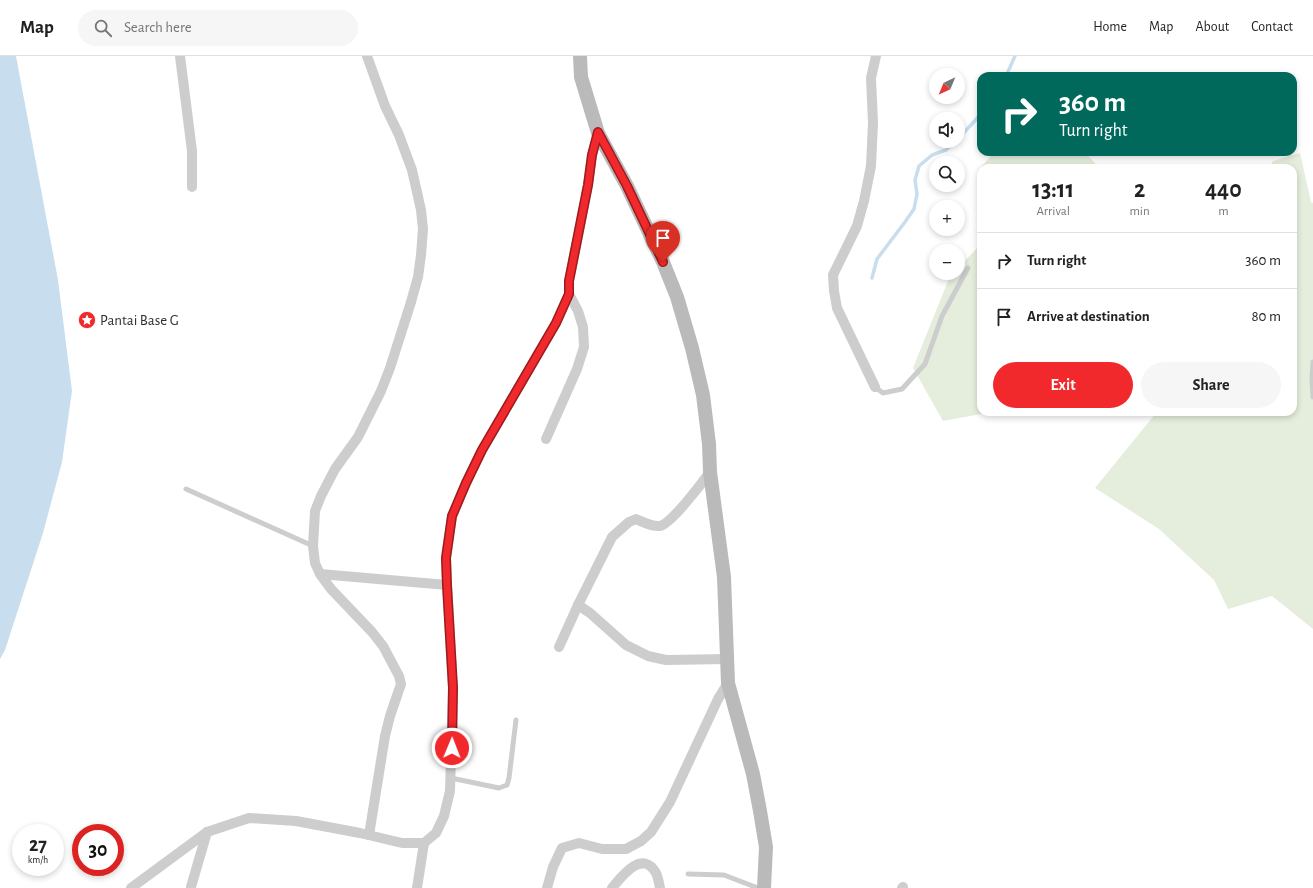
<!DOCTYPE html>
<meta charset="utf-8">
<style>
body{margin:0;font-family:"Alegreya Sans",sans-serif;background:#f6f6f6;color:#222;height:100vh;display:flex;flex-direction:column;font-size:15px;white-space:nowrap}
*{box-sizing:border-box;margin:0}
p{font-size:13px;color:#767676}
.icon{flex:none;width:22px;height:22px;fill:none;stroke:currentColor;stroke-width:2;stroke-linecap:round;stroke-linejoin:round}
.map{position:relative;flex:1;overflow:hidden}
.side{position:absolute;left:977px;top:108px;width:320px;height:252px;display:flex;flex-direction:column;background:#fff;border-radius:12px;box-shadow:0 2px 6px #0003}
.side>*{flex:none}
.hud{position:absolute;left:977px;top:16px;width:320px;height:84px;border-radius:12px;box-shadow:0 2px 6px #0003;background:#00695c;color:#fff;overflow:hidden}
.needle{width:26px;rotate:224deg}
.tools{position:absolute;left:929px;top:12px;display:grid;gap:8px}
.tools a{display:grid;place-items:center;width:36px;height:36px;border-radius:50%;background:#fff;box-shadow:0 2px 6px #0003;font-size:20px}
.speed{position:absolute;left:12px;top:768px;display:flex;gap:8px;font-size:20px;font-weight:700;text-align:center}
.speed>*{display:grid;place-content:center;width:52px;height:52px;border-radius:50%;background:#fff;box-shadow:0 2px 6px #0003;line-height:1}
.speed small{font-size:10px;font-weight:400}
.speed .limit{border:6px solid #d22;background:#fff;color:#111}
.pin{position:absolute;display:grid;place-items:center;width:34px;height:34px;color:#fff;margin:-41px -17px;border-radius:50% 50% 50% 0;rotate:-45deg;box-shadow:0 0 4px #0007}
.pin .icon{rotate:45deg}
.me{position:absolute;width:44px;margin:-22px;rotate:1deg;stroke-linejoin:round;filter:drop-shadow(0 0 3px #0008)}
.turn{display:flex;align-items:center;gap:14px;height:84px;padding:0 16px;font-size:18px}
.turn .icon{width:52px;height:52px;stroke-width:2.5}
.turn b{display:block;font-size:28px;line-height:34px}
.eta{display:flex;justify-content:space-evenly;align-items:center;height:68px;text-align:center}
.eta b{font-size:24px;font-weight:600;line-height:28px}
.cta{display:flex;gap:8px;margin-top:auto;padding:8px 16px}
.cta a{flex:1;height:46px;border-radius:24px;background:#f1282c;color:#fff;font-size:16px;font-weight:600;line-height:46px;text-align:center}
.cta a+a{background:#f6f6f6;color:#222}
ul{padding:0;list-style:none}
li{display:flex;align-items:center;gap:12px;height:56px;padding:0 16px;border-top:1px solid #e0e0e0}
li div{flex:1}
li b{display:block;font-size:15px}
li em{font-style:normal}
header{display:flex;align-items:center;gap:24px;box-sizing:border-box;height:56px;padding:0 20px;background:#fff;border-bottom:1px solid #e0e0e0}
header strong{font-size:19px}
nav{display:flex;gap:22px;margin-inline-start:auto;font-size:14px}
.search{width:280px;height:36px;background:#f6f6f6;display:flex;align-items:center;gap:10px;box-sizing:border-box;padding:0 14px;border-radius:22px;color:#767676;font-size:15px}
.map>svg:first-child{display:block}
.green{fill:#e5eedd}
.water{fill:#c8deef}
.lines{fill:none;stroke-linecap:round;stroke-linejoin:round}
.stream{stroke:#c8deef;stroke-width:3.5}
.lane{stroke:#cdcdcd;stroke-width:5}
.street{stroke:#cdcdcd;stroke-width:10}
.secondary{stroke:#bababa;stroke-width:14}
.route-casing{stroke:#9d1a1d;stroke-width:10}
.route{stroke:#f1282c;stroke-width:7}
.labels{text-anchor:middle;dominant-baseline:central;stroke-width:4;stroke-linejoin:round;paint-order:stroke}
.poi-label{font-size:15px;fill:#303030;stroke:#fff;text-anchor:start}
</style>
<header>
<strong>Map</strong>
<div class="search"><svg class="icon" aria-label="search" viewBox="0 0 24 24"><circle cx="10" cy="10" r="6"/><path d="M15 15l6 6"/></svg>Search here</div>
<nav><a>Home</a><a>Map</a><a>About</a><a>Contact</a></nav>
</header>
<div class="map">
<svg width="1313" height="832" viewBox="0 0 1313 832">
<rect width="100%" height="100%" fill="#fff"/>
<g class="green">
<path d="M995,96H1085L1099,112H981V129L978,114Z"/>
<path d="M1300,97L1311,146L1313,147V573L1272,540L1228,553L1214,524L1159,473L1095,432L1156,357L1155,356H1293V112H1269L1273,105Z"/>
<path d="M981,188V356H992L943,365L913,312L950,220L953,217H958V212Z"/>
</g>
<path class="water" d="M0,0H16L58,224L72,335L62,406L43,477L5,594L0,603Z"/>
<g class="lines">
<g class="stream">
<path d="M1006,20L1015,0"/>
<path d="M958,83L981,58"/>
<path d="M872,222L877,203L905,166L914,153L917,138L915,124L919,110L932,99L946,94L956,85"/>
</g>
<g class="lane">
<path d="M1313,306L1312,322L1313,341"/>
<path d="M875,331L883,337L902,333L925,308L942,260L968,212"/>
<path d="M186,433L313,490"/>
<path d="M451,722L499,732L507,729L509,722L516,664"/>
<path d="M688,818L724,819L758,832"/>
</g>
<g class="street">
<path d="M180,0L192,95V131"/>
<path d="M367,0L385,50L399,79L412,114L421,154L423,173L421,199L418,221L411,246L390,312L381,335L358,381L335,413L321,440L315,455L313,490L315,507L320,518L331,533L372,576L383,590L399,620L401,628L390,660L385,680L369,779"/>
<path d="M875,331L837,252L834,235L833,219L857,170L864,145L871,110L873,67L871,22L876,0"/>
<path d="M546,383L577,313L584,291L583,271L578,255L569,238"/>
<path d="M320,518L447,529"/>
<path d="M578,549L612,481L629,466L636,463C643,466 652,471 660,470C671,468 702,427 710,416"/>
<path d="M559,591L578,549L590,557L626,589L648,600L666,604L728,603"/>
<path d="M191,831L207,776"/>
<path d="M131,832L207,776L249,762L296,765L360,777L402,787H424L436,777L444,760L450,735L453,632L447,529L446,502L452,460L466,427L482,394L556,267L569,238V225L588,129L592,99L598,77"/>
<path d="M417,832L424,787"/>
<path d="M547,832L553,811L562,792L579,787L602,793H626L641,785L651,776L670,746L718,643L728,627"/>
<path d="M612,832C622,820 642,793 656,817C658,821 659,827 660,832"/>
<path d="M902,832L903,831"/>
</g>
<path class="secondary" d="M580,0L581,21L598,77L627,130L663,206L677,241L692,292L703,339L709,388L710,416L724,521L728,627L753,718L760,755L766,791L764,832"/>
</g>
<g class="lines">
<defs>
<path id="route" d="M452,692L453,632L447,529L446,502L452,460L466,427L482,394L556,267L569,238V225L588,129L592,99L598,76L627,130L663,206"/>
</defs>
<use href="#route" class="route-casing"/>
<use href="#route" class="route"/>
</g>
<defs>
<symbol id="sight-disc" viewBox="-11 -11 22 22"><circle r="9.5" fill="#f1282c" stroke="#fff"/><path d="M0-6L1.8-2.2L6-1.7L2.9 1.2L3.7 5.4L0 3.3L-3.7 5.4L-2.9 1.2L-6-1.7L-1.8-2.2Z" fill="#fff"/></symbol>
</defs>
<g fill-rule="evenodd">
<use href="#sight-disc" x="77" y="254" width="20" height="20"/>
</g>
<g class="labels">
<g class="poi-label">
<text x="100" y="264">Pantai Base G</text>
</g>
</g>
</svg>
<div class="tools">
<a><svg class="needle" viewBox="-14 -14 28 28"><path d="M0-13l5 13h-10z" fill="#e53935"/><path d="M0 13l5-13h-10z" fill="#767676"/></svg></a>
<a><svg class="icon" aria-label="sound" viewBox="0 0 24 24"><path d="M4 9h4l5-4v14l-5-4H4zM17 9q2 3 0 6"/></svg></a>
<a><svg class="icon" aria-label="search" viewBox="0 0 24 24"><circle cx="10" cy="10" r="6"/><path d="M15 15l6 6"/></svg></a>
<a>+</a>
<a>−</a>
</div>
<div class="speed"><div>27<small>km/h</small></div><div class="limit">30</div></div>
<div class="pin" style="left:663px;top:206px;background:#d93025"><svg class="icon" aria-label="arrive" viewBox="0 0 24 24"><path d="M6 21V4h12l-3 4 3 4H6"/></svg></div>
<svg class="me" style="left:452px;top:692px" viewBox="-20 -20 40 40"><circle r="17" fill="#f1282c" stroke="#fff" stroke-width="3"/><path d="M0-11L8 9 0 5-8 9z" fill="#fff"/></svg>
<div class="hud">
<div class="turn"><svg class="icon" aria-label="right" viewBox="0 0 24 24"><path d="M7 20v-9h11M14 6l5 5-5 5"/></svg><div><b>360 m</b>Turn right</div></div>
</div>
<section class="side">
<div class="eta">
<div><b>13:11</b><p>Arrival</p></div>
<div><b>2</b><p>min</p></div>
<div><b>440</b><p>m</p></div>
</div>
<ul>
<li><svg class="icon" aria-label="right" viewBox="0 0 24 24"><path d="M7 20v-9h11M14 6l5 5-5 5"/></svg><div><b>Turn right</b></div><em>360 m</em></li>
<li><svg class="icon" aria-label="arrive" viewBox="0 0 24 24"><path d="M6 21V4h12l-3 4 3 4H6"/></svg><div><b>Arrive at destination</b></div><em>80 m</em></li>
</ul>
<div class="cta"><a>Exit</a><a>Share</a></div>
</section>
</div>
